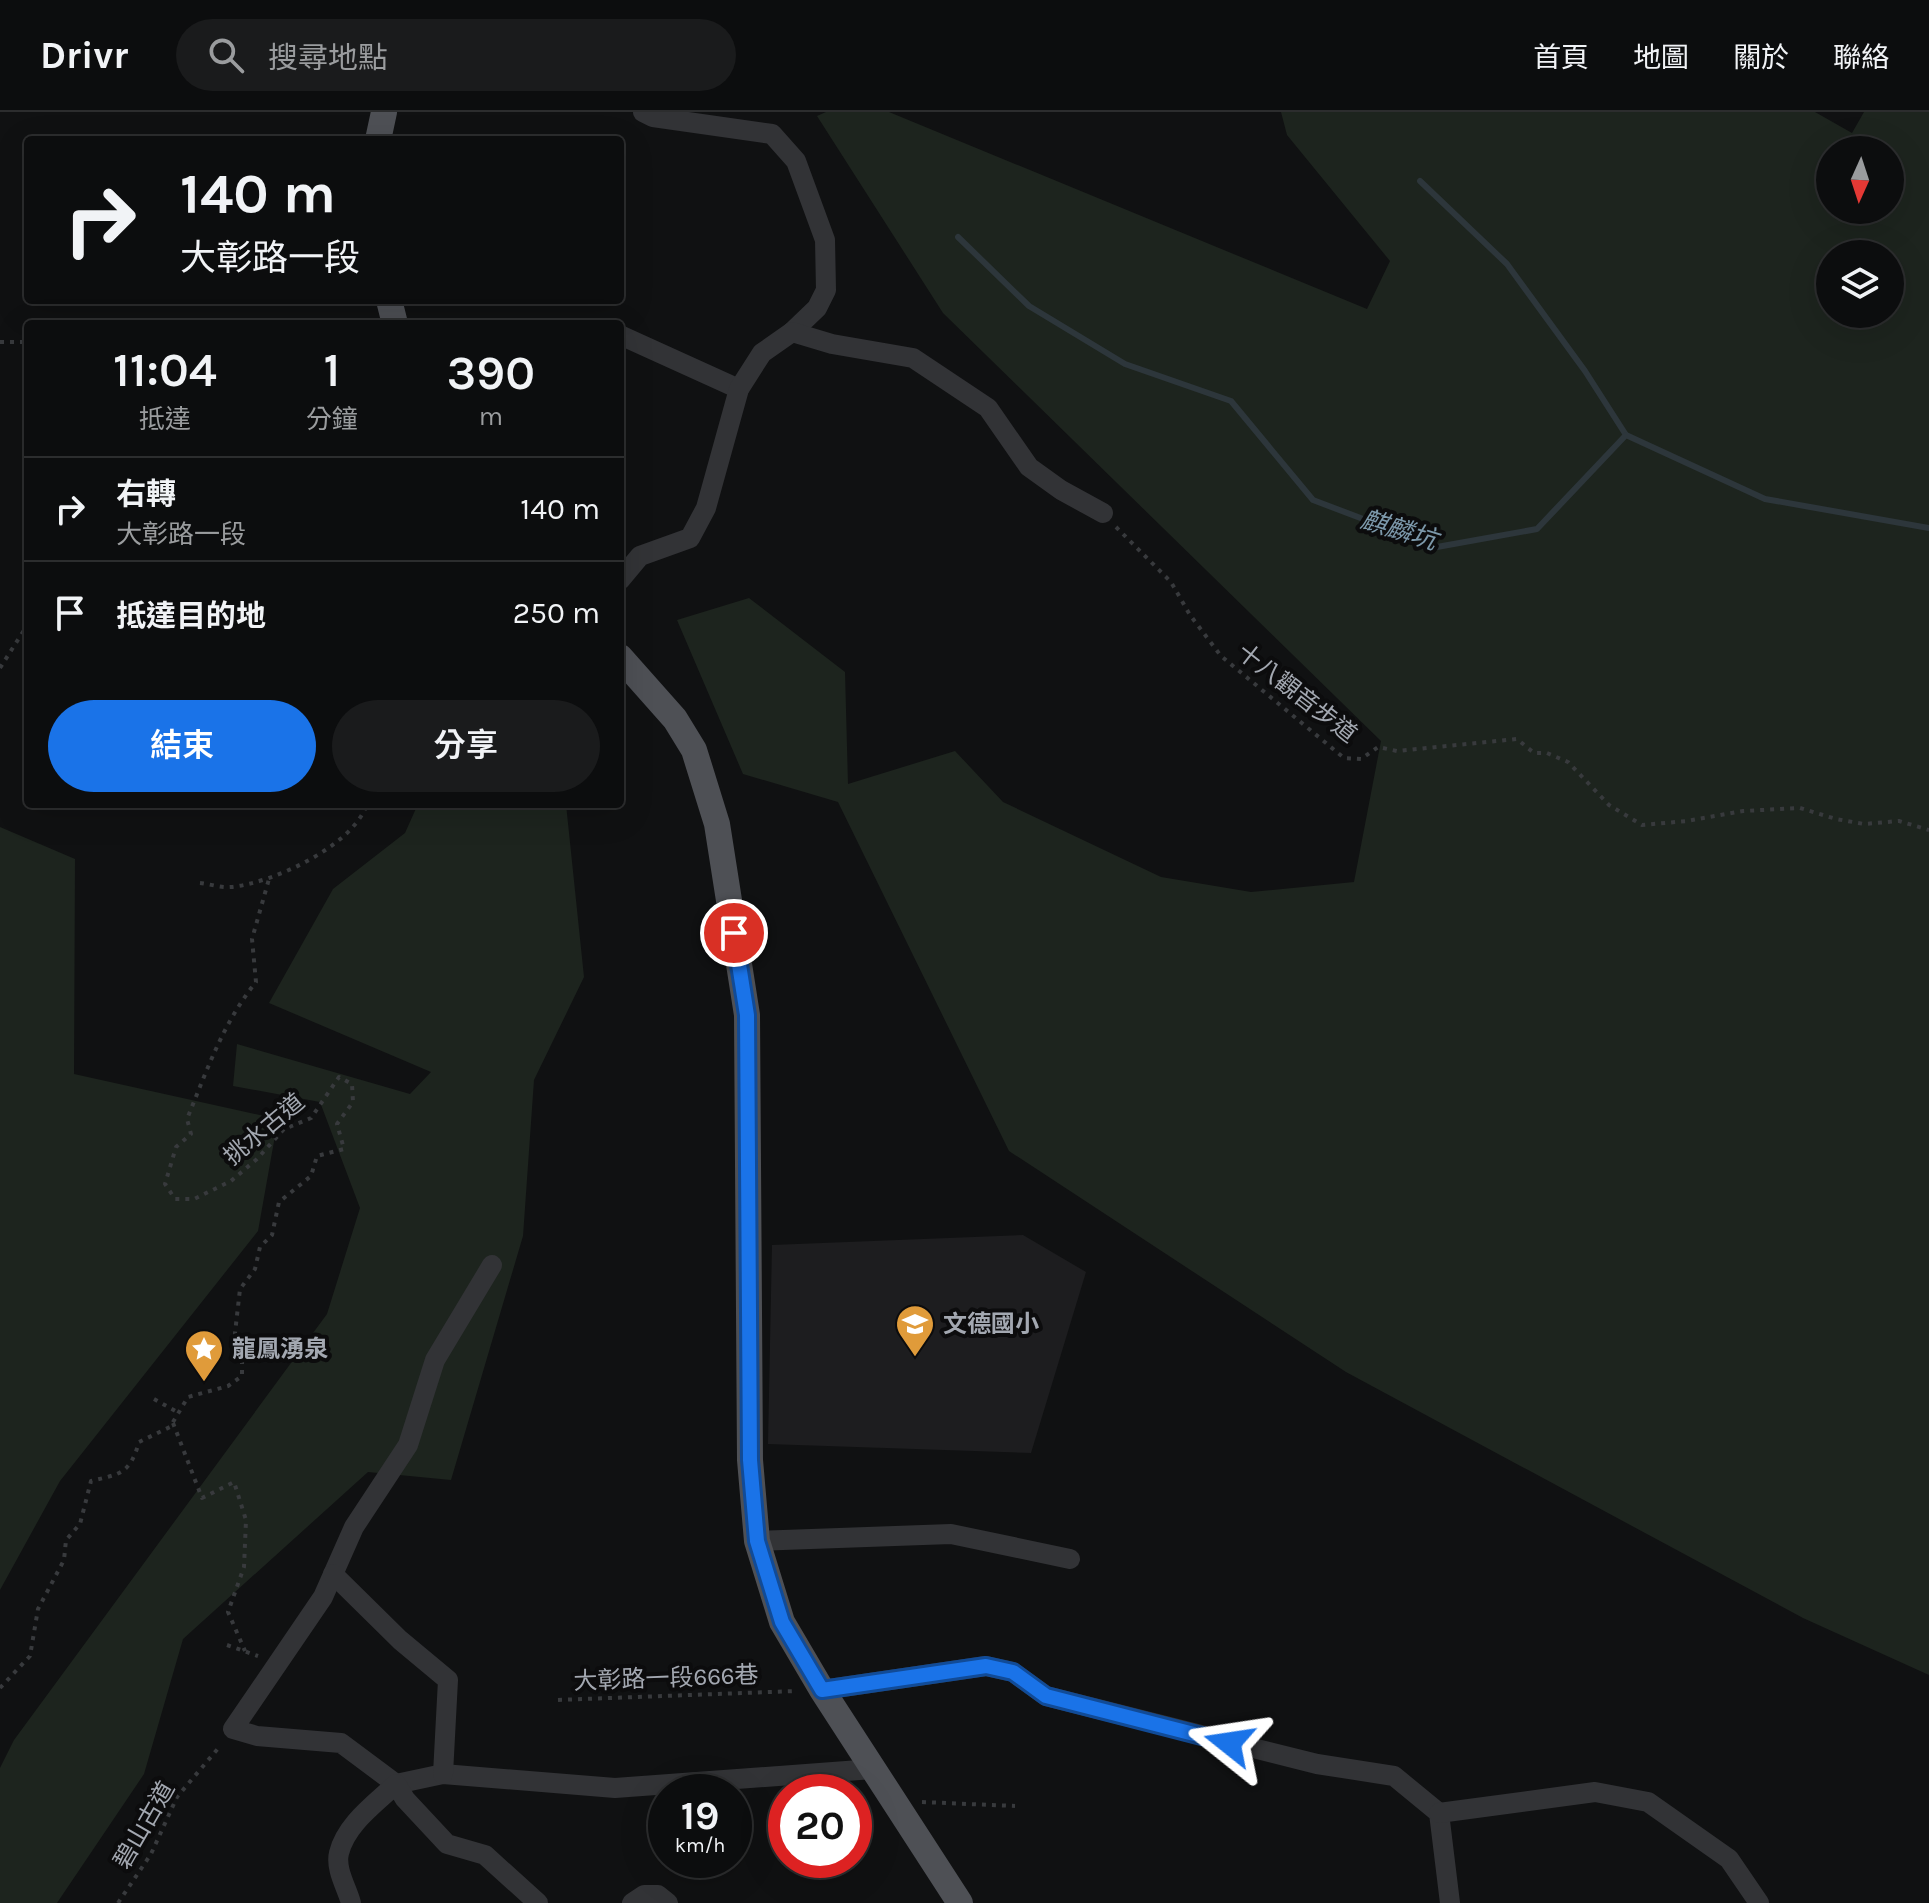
<!DOCTYPE html>
<html lang="zh-TW">
<meta charset="utf-8">
<style>
body{margin:0;font-family:Karla,"Noto Sans TC",sans-serif;background:#1a1b1c;color:#f1f3f6;height:100vh;display:flex;flex-direction:column;font-size:30px;white-space:nowrap}
*{box-sizing:border-box;margin:0}
p{font-size:26px;color:#9a9c9e}
.icon{flex:none;width:44px;height:44px;fill:none;stroke:currentColor;stroke-width:2;stroke-linecap:round;stroke-linejoin:round}
.map{position:relative;flex:1;overflow:hidden}
.details{position:absolute;left:24px;top:208px;width:600px;height:488px;display:flex;flex-direction:column;background:#0c0d0e;border-radius:8px;box-shadow:0 8px 32px #0002,0 0 0 2px #2c2d2e}
.details>*{flex:none}
.top-card{position:absolute;left:24px;top:24px;width:600px;height:168px;border-radius:8px;box-shadow:0 8px 32px #0002,0 0 0 2px #2c2d2e;background:#0c0d0e;color:#f1f3f6;overflow:hidden}
.needle{width:52px;rotate:183deg}
.fabs{position:absolute;left:1816px;top:24px;display:grid;gap:16px}
.fabs a{display:grid;place-items:center;width:88px;height:88px;border-radius:50%;background:#0c0d0e;box-shadow:0 8px 32px #0002,0 0 0 2px #2c2d2e;font-size:40px}
.speed{position:absolute;left:648px;top:1662px;display:flex;gap:16px;font-size:40px;font-weight:700;text-align:center}
.speed>*{display:grid;place-content:center;width:104px;height:104px;border-radius:50%;background:#0c0d0e;box-shadow:0 8px 32px #0002,0 0 0 2px #2c2d2e;line-height:1}
.speed small{font-size:20px;font-weight:400}
.speed .limit{border:12px solid #d22;background:#fff;color:#111}
.pin{position:absolute;display:grid;place-items:center;width:68px;height:68px;color:#fff;margin:-34px;border:4px solid #fff;border-radius:50%;box-shadow:0 2px 8px #0007}
.me{position:absolute;width:88px;margin:-44px;rotate:285deg;stroke-linejoin:round;filter:drop-shadow(0 0 6px #0008)}
.turn{display:flex;align-items:center;gap:28px;height:168px;padding:0 24px;font-size:36px}
.turn .icon{width:104px;height:104px;stroke-width:2.5}
.turn b{display:block;font-size:56px;line-height:68px}
.eta{display:flex;justify-content:space-evenly;align-items:center;height:136px;text-align:center}
.eta b{font-size:48px;font-weight:600;line-height:56px}
.primary-button{display:flex;gap:16px;margin-top:auto;padding:16px 24px}
.primary-button a{flex:1;height:92px;border-radius:48px;background:#1a73e8;color:#fff;font-size:32px;font-weight:600;line-height:92px;text-align:center}
.primary-button a+a{background:#1a1b1c;color:#f1f3f6}
ul{padding:0;list-style:none}
li{display:flex;align-items:center;gap:24px;height:104px;padding:0 24px;border-top:2px solid #2c2d2e}
li div{flex:1}
li b{display:block;font-size:30px}
li em{font-style:normal}
header{display:flex;align-items:center;gap:48px;box-sizing:border-box;height:112px;padding:0 40px;background:#0c0d0e;border-bottom:2px solid #2c2d2e}
header strong{font-size:38px}
nav{display:flex;gap:44px;margin-inline-start:auto;font-size:28px}
.search{width:560px;height:72px;background:#1a1b1c;display:flex;align-items:center;gap:20px;box-sizing:border-box;padding:0 28px;border-radius:44px;color:#9a9c9e;font-size:30px}
.map>svg:first-child{display:block}
.built{fill:#1d1d1f}
.green{fill:#1d241e;fill-rule:evenodd}
.lines{fill:none;stroke-linecap:round;stroke-linejoin:round}
.stream{stroke:#2d363b;stroke-width:6}
.path{stroke:#383a3d;stroke-width:4;stroke-dasharray:4 6;stroke-linecap:butt}
.minor{stroke:#323336;stroke-width:20}
.major{stroke:#4e5055;stroke-width:26}
.route-casing{stroke:#114b97;stroke-width:20}
.route{stroke:#1a73e8;stroke-width:14}
.labels{text-anchor:middle;dominant-baseline:central;stroke-width:8;stroke-linejoin:round;paint-order:stroke}
.street-label{font-size:24px;fill:#a3a8b1;stroke:#0c0c0d}
.poi-label{font-size:24px;font-weight:bold;fill:#a3a8b1;stroke:#0c0c0d;text-anchor:start}
.water-label{font-size:26px;font-style:italic;fill:#7c98aa;stroke:#0c0c0d}
</style>
<header>
<strong>Drivr</strong>
<div class="search"><svg class="icon" aria-label="search" viewBox="0 0 24 24"><circle cx="10" cy="10" r="6"/><path d="M15 15l6 6"/></svg>搜尋地點</div>
<nav><a>首頁</a><a>地圖</a><a>關於</a><a>聯絡</a></nav>
</header>
<div class="map">
<svg width="1929" height="1791" viewBox="0 0 1929 1791">
<rect width="100%" height="100%" fill="#101112"/>
<path class="built" d="M1023,1123L1086,1160L1031,1341L768,1332L772,1133Z"/>
<g class="green">
<path d="M826,0H889L1367,197L1390,149L1287,23L1281,0H1815L1852,21L1864,0H1929V1563L1803,1506L1346,1260L1009,1039L838,690L743,662L677,508L749,486L845,560L848,672L955,639L1003,690L1161,765L1251,780L1354,770L1381,629L943,201L817,4ZM1830,38H1890V98H1830ZM1830,142H1890V202H1830Z"/>
<path d="M418,692H566L584,865L534,968L523,1124L451,1368L368,1360L183,1527L144,1662L57,1791H0V1656L14,1628L327,1202L360,1096L320,990L233,974L237,932L410,982L431,960L269,891L333,777L405,721Z"/>
<path d="M0,715L75,747L74,962L278,1007L258,1119L60,1369L0,1478Z"/>
</g>
<g class="lines">
<g class="stream">
<path d="M1420,69L1507,152L1585,259L1626,323"/>
<path d="M958,125L1029,194L1125,252L1231,289L1313,388L1437,435L1537,417L1626,323L1765,387L1929,416"/>
</g>
<g class="path">
<path d="M0,230H28"/>
<path d="M1116,415L1171,470L1190,503L1221,544L1344,646L1361,647L1378,635L1397,639L1517,627L1534,641H1547L1568,650L1609,693L1642,713L1687,709L1743,699L1800,696L1836,707L1864,712L1899,709L1929,718"/>
<path d="M0,556L28,512"/>
<path d="M200,771C210,772 221,776 231,775C273,771 353,734 367,692"/>
<path d="M154,1287L179,1301"/>
<path d="M173,1311L202,1386L234,1370L246,1408L244,1455L228,1500L245,1539"/>
<path d="M227,1533L258,1544"/>
<path d="M0,1576L30,1544L38,1497L64,1448L66,1428L80,1412L91,1369C120,1362 130,1362 139,1330L170,1315L188,1285L228,1274L242,1264V1238L235,1221L240,1177L255,1157L260,1135L272,1123L279,1090L311,1064L317,1044L344,1037L337,1012L353,990L352,972L339,965L311,1006L284,1017L257,1047L231,1069L194,1087H175L165,1072L176,1035L191,1022L187,1007C207,958 223,911 256,870L252,827L269,767"/>
<path d="M558,1588L796,1579"/>
<path d="M922,1690L1015,1694"/>
<path d="M118,1791L151,1742L177,1685L221,1633"/>
</g>
<g class="minor">
<path d="M643,0L653,5L772,22L796,49L825,128L826,178L817,196L792,220"/>
<path d="M620,223L739,277"/>
<path d="M620,468L640,444L690,426L706,396L739,277L762,241L792,220L832,232L913,246L988,296L1029,355L1061,378L1103,401"/>
<path d="M492,1153L435,1248L408,1333L354,1415L323,1485L233,1617L257,1624L341,1631L396,1672L443,1662L615,1676L873,1657"/>
<path d="M757,1429L951,1422L1070,1447"/>
<path d="M333,1462L400,1528L448,1568L443,1662"/>
<path d="M822,1578L986,1554L1013,1560L1046,1584L1317,1652L1394,1664L1439,1701L1450,1791"/>
<path d="M1439,1701L1595,1680L1648,1690L1729,1747L1759,1791"/>
<path d="M351,1791C347,1776 335,1757 339,1741C346,1712 375,1692 396,1672L405,1687L447,1732L485,1743L538,1791"/>
<path d="M632,1791L644,1783H658L668,1791"/>
</g>
<g class="major">
<path d="M378,28L384,0"/>
<path d="M389,188L395,212"/>
<path d="M620,545L675,607L694,638L717,712L747,903L750,1348L757,1429L782,1510L822,1578L960,1791"/>
</g>
</g>
<g class="lines">
<defs>
<path id="route" d="M734,821L747,903L750,1348L757,1429L782,1510L822,1578L986,1554L1013,1560L1046,1584L1229,1631"/>
</defs>
<use href="#route" class="route-casing"/>
<use href="#route" class="route"/>
</g>
<defs>
<symbol id="school-pin" viewBox="-11 -11 22 30"><path d="M0 17L-7.5 6A9.5 9.5 0 1 1 7.5 6Z" fill="#e09b3a" stroke="#0c0c0d"/><path d="M0-5L7-2L0 1L-7-2ZM-4 1L0 2.5L4 1V4Q0 6-4 4Z" fill="#fff"/></symbol>
<symbol id="sight-pin" viewBox="-11 -11 22 30"><path d="M0 17L-7.5 6A9.5 9.5 0 1 1 7.5 6Z" fill="#e09b3a" stroke="#0c0c0d"/><path d="M0-6L1.8-2.2L6-1.7L2.9 1.2L3.7 5.4L0 3.3L-3.7 5.4L-2.9 1.2L-6-1.7L-1.8-2.2Z" fill="#fff"/></symbol>
</defs>
<g fill-rule="evenodd">
<use href="#school-pin" x="893" y="1190" width="44" height="60"/>
<use href="#sight-pin" x="182" y="1215" width="44" height="60"/>
</g>
<g class="labels">
<g class="street-label">
<text transform="translate(1297 581) rotate(38)">十八觀音步道</text>
<text transform="translate(264 1017) rotate(-40)">挑水古道</text>
<text transform="translate(666 1566) rotate(-2)">大彰路一段666巷</text>
<text transform="translate(144 1713) rotate(-60)">碧山古道</text>
</g>
<g class="poi-label">
<text x="943" y="1212">文德國小</text>
<text x="232" y="1237">龍鳳湧泉</text>
</g>
<g class="water-label">
<text transform="translate(1399 418) rotate(17)">麒麟坑</text>
</g>
</g>
</svg>
<div class="fabs">
<a><svg class="needle" viewBox="-14 -14 28 28"><path d="M0-13l5 13h-10z" fill="#e53935"/><path d="M0 13l5-13h-10z" fill="#9a9c9e"/></svg></a>
<a><svg class="icon" aria-label="layers" viewBox="0 0 24 24"><path d="M12 4l9 5-9 5-9-5zM3 14l9 5 9-5"/></svg></a>
</div>
<div class="speed"><div>19<small>km/h</small></div><div class="limit">20</div></div>
<div class="pin" style="left:734px;top:821px;background:#d93025"><svg class="icon" aria-label="arrive" viewBox="0 0 24 24"><path d="M6 21V4h12l-3 4 3 4H6"/></svg></div>
<svg class="me" style="left:1229px;top:1631px" viewBox="-20 -20 40 40"><path d="M0-17L14 15 0 8-14 15z" fill="#1a73e8" stroke="#fff" stroke-width="4"/></svg>
<div class="top-card">
<div class="turn"><svg class="icon" aria-label="right" viewBox="0 0 24 24"><path d="M7 20v-9h11M14 6l5 5-5 5"/></svg><div><b>140 m</b>大彰路一段</div></div>
</div>
<section class="details">
<div class="eta">
<div><b>11:04</b><p>抵達</p></div>
<div><b>1</b><p>分鐘</p></div>
<div><b>390</b><p>m</p></div>
</div>
<ul>
<li><svg class="icon" aria-label="right" viewBox="0 0 24 24"><path d="M7 20v-9h11M14 6l5 5-5 5"/></svg><div><b>右轉</b><p>大彰路一段</p></div><em>140 m</em></li>
<li><svg class="icon" aria-label="arrive" viewBox="0 0 24 24"><path d="M6 21V4h12l-3 4 3 4H6"/></svg><div><b>抵達目的地</b></div><em>250 m</em></li>
</ul>
<div class="primary-button"><a>結束</a><a>分享</a></div>
</section>
</div>
